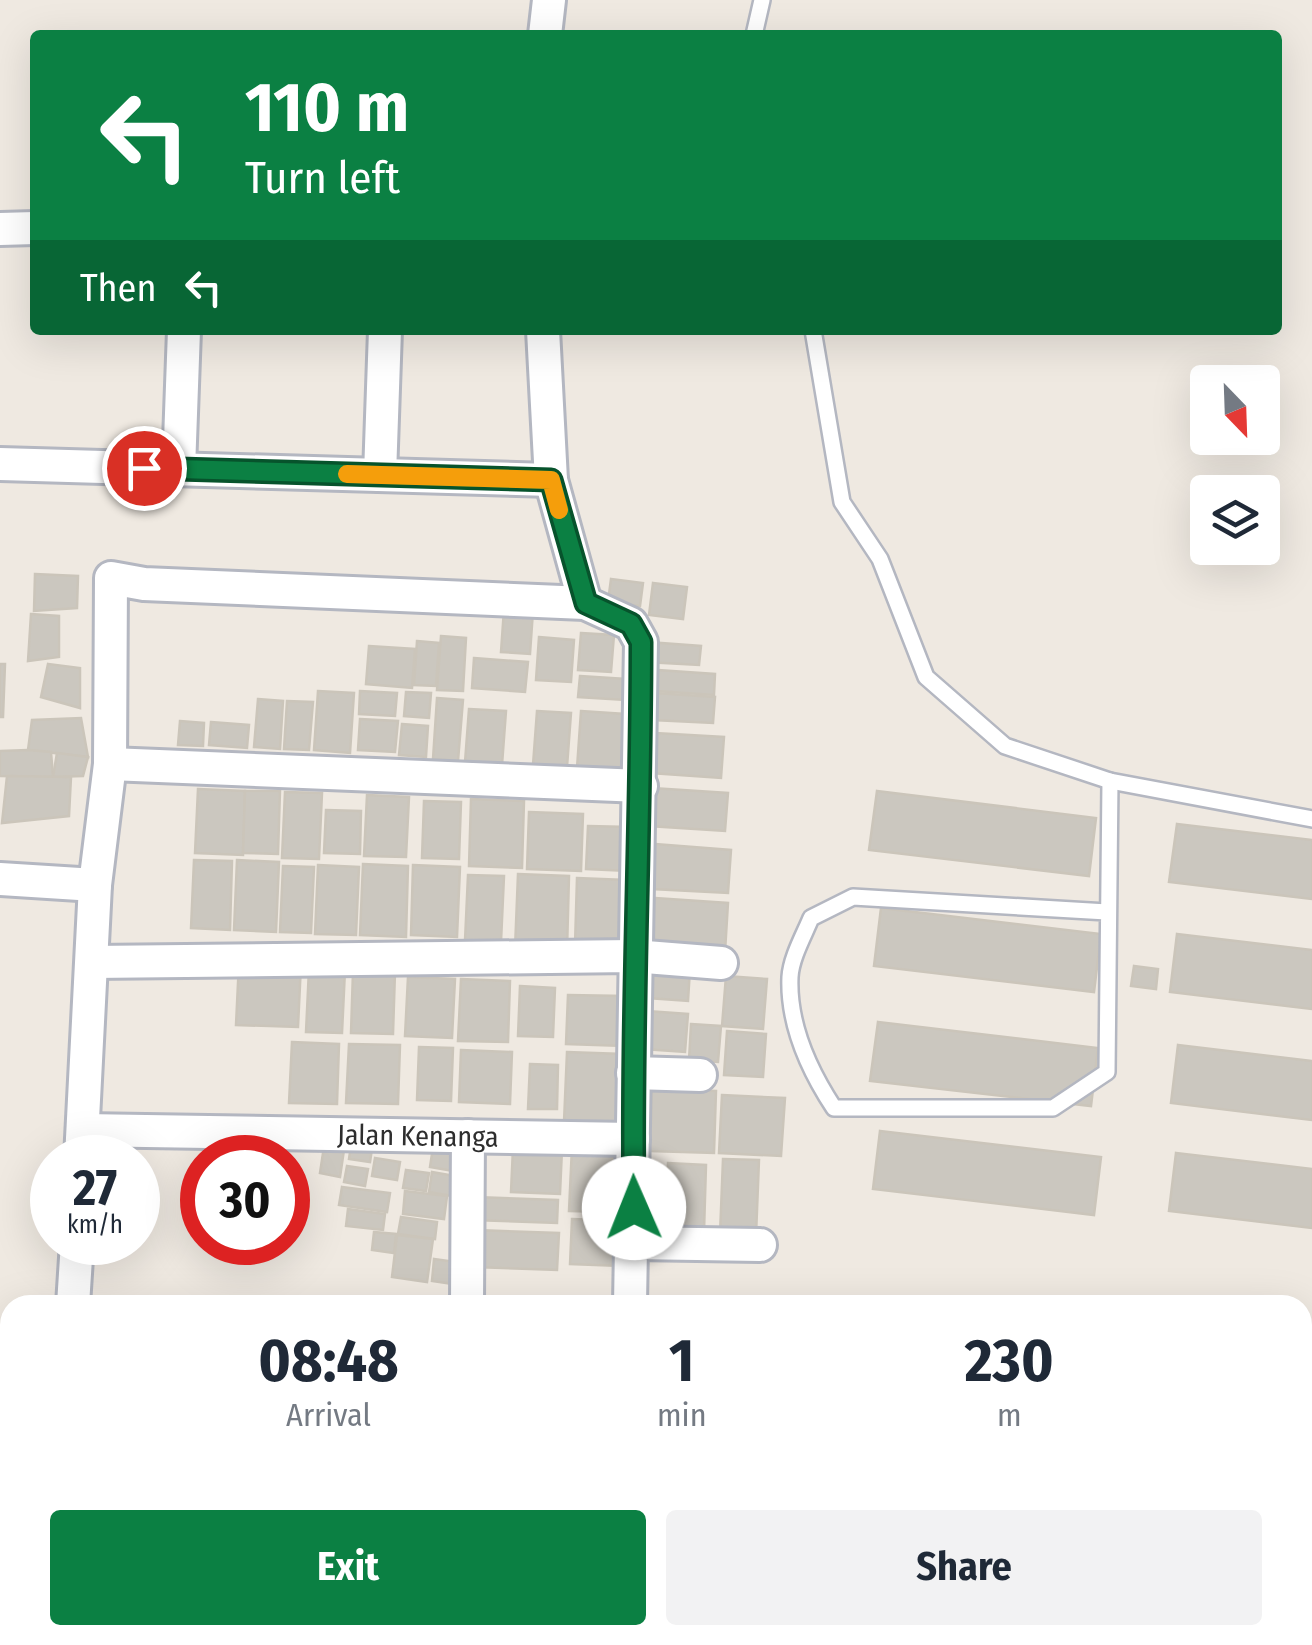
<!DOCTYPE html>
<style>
body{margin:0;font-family:"Fira Sans Condensed",sans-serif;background:#f2f2f3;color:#1f2937;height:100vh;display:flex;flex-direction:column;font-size:38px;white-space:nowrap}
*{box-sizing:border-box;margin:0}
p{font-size:32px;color:#747a83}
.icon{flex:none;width:55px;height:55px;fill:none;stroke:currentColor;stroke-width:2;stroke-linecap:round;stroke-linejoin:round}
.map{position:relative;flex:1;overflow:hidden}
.panel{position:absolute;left:0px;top:1295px;width:1312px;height:350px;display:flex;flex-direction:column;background:#fff;border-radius:30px 30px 0 0;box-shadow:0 10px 40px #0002}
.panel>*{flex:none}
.guide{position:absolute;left:30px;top:30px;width:1252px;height:305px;border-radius:10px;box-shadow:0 10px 40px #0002;background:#0b8043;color:#fff;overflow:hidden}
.needle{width:65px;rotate:157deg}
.controls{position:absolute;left:1190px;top:365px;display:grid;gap:20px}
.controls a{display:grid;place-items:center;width:90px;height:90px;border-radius:10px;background:#fff;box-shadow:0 10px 40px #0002;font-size:50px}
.speed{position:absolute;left:30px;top:1135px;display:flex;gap:20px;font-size:50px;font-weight:700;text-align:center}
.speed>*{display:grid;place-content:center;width:130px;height:130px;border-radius:50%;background:#fff;box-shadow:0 10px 40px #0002;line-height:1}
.speed small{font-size:25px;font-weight:400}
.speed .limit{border:15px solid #d22;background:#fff;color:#111}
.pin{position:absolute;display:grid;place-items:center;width:85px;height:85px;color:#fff;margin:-42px;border:5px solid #fff;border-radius:50%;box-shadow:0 2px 10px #0007}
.me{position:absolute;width:110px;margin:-55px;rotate:359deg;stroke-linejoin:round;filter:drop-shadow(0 0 8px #0008)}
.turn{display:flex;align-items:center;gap:35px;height:210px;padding:0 50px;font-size:45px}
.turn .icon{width:130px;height:130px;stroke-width:2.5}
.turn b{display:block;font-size:70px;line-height:85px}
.then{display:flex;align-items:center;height:95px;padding:0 50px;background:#0003;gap:20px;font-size:38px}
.eta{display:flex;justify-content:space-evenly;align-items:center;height:170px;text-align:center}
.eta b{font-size:60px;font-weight:700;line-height:70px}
.cta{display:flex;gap:20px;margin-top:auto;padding:20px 50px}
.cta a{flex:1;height:115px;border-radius:10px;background:#0b8043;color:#fff;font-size:40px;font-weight:700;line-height:115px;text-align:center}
.cta a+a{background:#f2f2f3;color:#1f2937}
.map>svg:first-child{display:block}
.building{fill:#cbc7bf;stroke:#cbc5ba;stroke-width:2.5}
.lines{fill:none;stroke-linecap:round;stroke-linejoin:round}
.lane-casing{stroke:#b4b7c1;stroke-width:20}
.street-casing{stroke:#b4b7c1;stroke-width:38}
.lane{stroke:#fff;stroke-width:15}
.street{stroke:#fff;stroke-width:32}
.route-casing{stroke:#07532c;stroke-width:25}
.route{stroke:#0b8043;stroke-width:18}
.slow{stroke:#f59e0b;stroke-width:18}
.labels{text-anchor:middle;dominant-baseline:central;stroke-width:10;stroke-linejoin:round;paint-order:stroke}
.street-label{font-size:28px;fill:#2e2e2e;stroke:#fff}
</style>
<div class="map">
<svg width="1312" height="1645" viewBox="0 0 1312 1645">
<rect width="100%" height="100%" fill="#efe9e1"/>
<g class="building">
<path d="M35,574L78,576L77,608L34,611Z"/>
<path d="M611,579L643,583L640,606L608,602Z"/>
<path d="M653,583L687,587L683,619L649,615Z"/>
<path d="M504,609L533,611L530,654L501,652Z"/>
<path d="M31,614L59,616V657L28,661Z"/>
<path d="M581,633L614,635L611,672L578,670Z"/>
<path d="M441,636L466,638L463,691L437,690Z"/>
<path d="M539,637L574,640L571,682L536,680Z"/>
<path d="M417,641L439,643L436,686L414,685Z"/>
<path d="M648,642L701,646L699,665L646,662Z"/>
<path d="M369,646L415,649L412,688L366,684Z"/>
<path d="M474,658L528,662L525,692L472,688Z"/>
<path d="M0,664H5L3,717H0Z"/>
<path d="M48,664L80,668V708L41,697Z"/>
<path d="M658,670L715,674L714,695L656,691Z"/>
<path d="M580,676L626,679L625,700L578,697Z"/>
<path d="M318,691L354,693L350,753L314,750Z"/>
<path d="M360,691L397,693L395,716L359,714Z"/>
<path d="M406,692L431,693L429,718L404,716Z"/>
<path d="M655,693L715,697L713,723L653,720Z"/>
<path d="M437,698L463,700L458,761L433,759Z"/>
<path d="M258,699L283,701L280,749L254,747Z"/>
<path d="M287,701L313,702L309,750L284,749Z"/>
<path d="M469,709L506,711L502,765L465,762Z"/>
<path d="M537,711L571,713L567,767L533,765Z"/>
<path d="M581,711L625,714L622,771L577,768Z"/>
<path d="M81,718L88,757L28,750L32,720Z"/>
<path d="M360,719L398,721L395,752L358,750Z"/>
<path d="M180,721L204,723L203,746L178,745Z"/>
<path d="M211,722L249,725L247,748L209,745Z"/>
<path d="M402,724L428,726L426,757L399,755Z"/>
<path d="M655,733L724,737L721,778L651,773Z"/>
<path d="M28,750L51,752L53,777L0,776V751Z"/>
<path d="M57,753L88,757L83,776L53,777Z"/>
<path d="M7,776L71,777L69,816L2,823Z"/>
<path d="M652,788L728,793L725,831L649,826Z"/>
<path d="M198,789L245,791L243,855L195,853Z"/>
<path d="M245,791H280L278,854L243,853Z"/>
<path d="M877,791L1096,818L1089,876L869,850Z"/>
<path d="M285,792L322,793L319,859L282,858Z"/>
<path d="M367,795L409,797L406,857L364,856Z"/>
<path d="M471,799L524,801L522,868L469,866Z"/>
<path d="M424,801L461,802L459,859L422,858Z"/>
<path d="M326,810L361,811L360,854L324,853Z"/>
<path d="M529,812L583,814L581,871L527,869Z"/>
<path d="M1177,824L1312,840V899L1169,882Z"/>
<path d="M588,826L630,827L628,871L586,869Z"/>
<path d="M655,844L731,850L728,893L652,889Z"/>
<path d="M194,860L232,861L230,930L191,928Z"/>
<path d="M237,860L279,862L276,932L234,930Z"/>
<path d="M363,864L408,866L406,937L360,935Z"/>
<path d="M318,865L359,867L356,935L315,934Z"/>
<path d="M413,865L460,867L457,937L411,935Z"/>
<path d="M283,866L314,867L311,933L280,932Z"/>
<path d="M518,874L569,876L567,951L515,949Z"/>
<path d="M468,875L504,876L501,942L465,941Z"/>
<path d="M577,878L626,880L624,947L575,945Z"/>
<path d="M655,898L728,903L725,952L651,947Z"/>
<path d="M881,908L1101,934L1094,992L874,966Z"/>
<path d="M1177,934L1312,950V1009L1170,992Z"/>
<path d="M239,962L301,964L298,1027L236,1025Z"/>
<path d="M650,966L690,969L688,1001L648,998Z"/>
<path d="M1134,966L1158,969L1156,989L1131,986Z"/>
<path d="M309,969L345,970L342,1033L306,1032Z"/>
<path d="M353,971L395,972L393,1034L351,1033Z"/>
<path d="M726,976L767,979L763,1029L722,1026Z"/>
<path d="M408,977L455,979L452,1038L405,1036Z"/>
<path d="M461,979L510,981L508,1042L458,1041Z"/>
<path d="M520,986L555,988L553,1037L518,1036Z"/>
<path d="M568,995L626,996L624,1046L566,1044Z"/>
<path d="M647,1011L688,1014L685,1052L644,1049Z"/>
<path d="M878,1022L1098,1048L1091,1106L870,1081Z"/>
<path d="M691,1024L721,1026L718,1062L689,1060Z"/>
<path d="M727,1031L766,1034L763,1077L724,1075Z"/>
<path d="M292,1042L339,1044L337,1104L289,1103Z"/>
<path d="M349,1044L400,1045L398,1104L346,1103Z"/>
<path d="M1178,1045L1312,1061V1120L1171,1103Z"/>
<path d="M419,1047L453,1048L451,1101L417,1100Z"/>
<path d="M461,1050L512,1052L510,1104L459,1102Z"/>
<path d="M567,1052L623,1054L621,1124L564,1122Z"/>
<path d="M530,1064L558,1065L557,1109H528Z"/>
<path d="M652,1089L716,1091L714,1153L650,1151Z"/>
<path d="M722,1095L785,1098L781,1156L719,1153Z"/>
<path d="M880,1131L1101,1157L1094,1215L873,1189Z"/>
<path d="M352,1139L373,1142L370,1162L349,1159Z"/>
<path d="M325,1140L345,1143L340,1177L320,1173Z"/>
<path d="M434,1141L463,1145L459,1172L430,1167Z"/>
<path d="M572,1147L613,1149L611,1212L569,1211Z"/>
<path d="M513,1148L562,1149L560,1194L511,1192Z"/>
<path d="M1176,1153L1312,1169V1228L1169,1211Z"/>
<path d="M375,1158L400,1162L397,1180L372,1176Z"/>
<path d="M723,1159L759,1160L756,1236L720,1235Z"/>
<path d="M668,1163L706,1165L704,1232L665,1231Z"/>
<path d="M347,1166L368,1169L365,1186L344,1182Z"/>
<path d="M406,1170L429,1173L426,1191L403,1188Z"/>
<path d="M432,1172L455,1176L452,1196L429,1192Z"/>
<path d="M342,1187L390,1193L387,1212L339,1205Z"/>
<path d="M405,1191L447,1196L444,1219L403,1214Z"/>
<path d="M475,1197L558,1200L557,1223L473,1220Z"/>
<path d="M348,1209L385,1214L383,1230L346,1226Z"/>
<path d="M401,1217L437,1222L435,1239L398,1234Z"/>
<path d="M572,1219L622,1221L620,1266L570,1264Z"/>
<path d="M476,1230L559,1233L557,1270L475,1267Z"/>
<path d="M374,1232L396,1234L394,1253L372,1250Z"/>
<path d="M397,1235L433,1239L427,1282L392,1277Z"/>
<path d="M434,1259L456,1262L453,1284L432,1281Z"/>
</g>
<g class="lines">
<defs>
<g id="lane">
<path d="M754,35L762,0"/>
<path d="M813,330L842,502L880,559L926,677L1005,746L1110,781L1312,819"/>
<path d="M1107,912L853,897L811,918C804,935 791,958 790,977C788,1024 809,1070 834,1108H1053L1107,1072L1110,781"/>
</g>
<g id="street">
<path d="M545,35L549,0"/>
<path d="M0,229L35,228"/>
<path d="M543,330L551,480L585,603"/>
<path d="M0,464L551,480"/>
<path d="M179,469L184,330"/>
<path d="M380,475L385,330"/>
<path d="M110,764L641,786"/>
<path d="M0,879L95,885"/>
<path d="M92,962L633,956L721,963"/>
<path d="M633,1073L700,1075"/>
<path id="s1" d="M83,1130L633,1139"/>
<path d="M81,1158L95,885L110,764L111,578L144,584L585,603L631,624L641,642L630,1305"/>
<path d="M634,1243L760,1245"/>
<path d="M73,1305L77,1242"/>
<path d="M467,1305L468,1136"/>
<path d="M0,1644L9,1645"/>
<path d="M55,1645L56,1635"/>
<path d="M458,1645L459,1635"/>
<path d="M605,1645V1635"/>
<path d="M787,1645L789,1635"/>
<path d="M1218,1645L1220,1635"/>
</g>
</defs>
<use href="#lane" class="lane-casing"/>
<use href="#street" class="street-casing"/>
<use href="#lane" class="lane"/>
<use href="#street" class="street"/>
</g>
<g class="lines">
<defs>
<path id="route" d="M144,468L551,480L586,603L631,624L641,642C641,831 631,1019 634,1208"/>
</defs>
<use href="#route" class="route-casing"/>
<use href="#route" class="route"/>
<path class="slow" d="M347,474L551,480L559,510"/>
</g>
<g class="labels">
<g class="street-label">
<text stroke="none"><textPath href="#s1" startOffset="335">Jalan Kenanga</textPath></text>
</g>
</g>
</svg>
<div class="controls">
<a><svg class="needle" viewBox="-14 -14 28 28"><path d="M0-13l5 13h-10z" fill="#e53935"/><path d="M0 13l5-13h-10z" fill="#747a83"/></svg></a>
<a><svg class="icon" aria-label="layers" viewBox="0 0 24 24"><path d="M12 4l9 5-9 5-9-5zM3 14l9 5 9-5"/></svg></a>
</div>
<div class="speed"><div>27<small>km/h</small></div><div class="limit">30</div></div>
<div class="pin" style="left:144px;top:468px;background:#d93025"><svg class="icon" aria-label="arrive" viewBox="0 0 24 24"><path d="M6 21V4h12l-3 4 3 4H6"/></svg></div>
<svg class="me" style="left:634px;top:1208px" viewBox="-20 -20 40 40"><circle r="19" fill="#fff"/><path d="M0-13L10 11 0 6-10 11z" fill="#0b8043"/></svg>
<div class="guide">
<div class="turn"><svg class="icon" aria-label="left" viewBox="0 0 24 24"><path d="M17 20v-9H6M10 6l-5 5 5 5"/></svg><div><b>110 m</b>Turn left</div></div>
<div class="then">Then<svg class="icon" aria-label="left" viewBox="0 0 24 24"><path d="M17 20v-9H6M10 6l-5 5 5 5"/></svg></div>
</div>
<section class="panel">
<div class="eta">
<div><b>08:48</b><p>Arrival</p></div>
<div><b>1</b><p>min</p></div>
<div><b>230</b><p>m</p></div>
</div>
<div class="cta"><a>Exit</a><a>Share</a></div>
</section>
</div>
